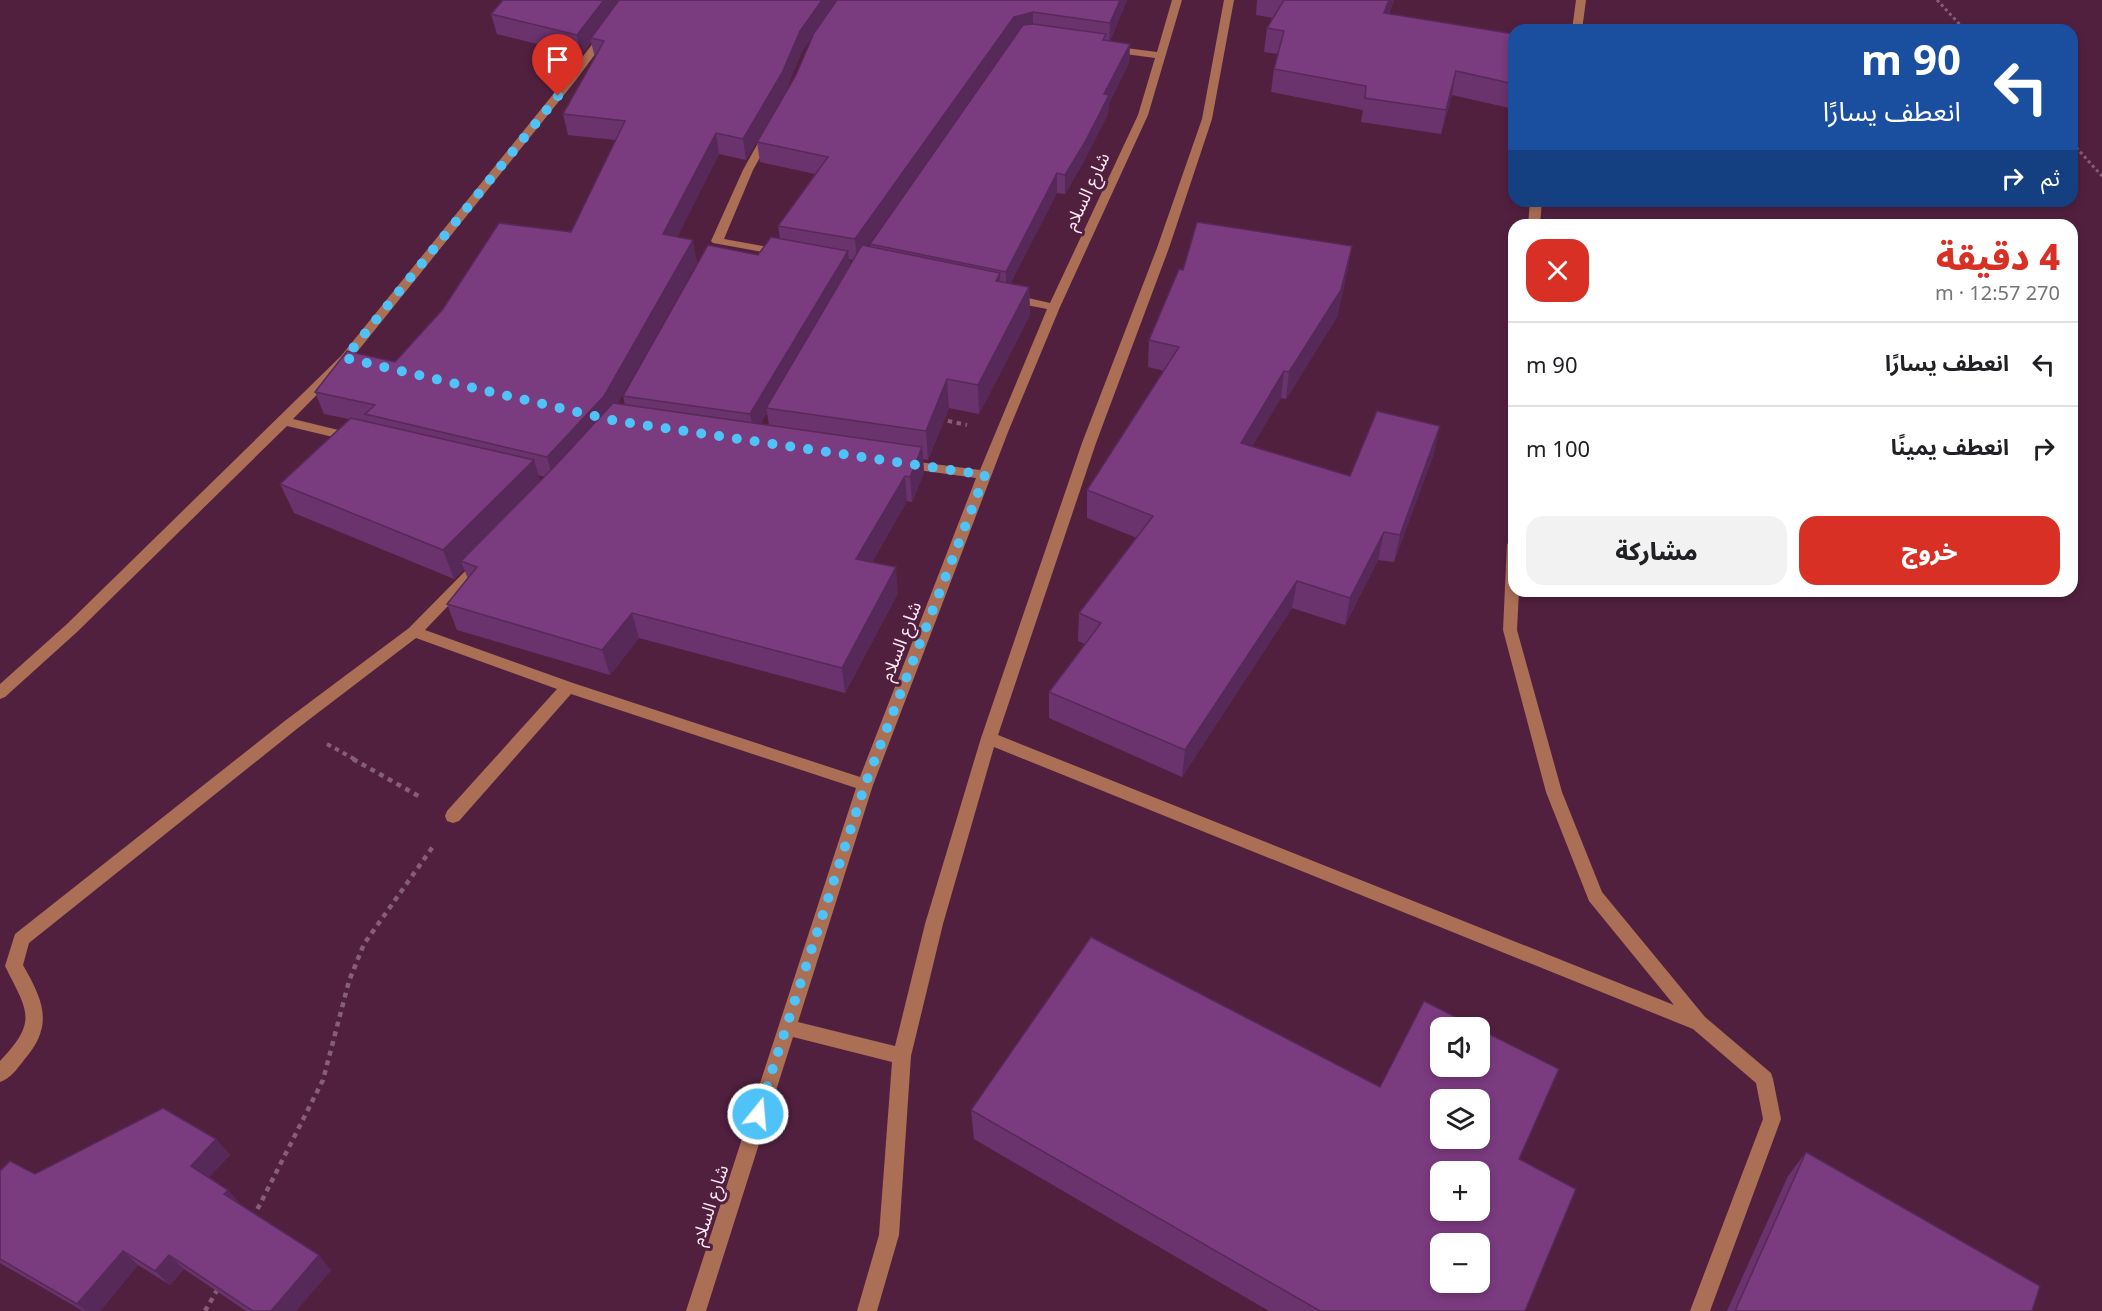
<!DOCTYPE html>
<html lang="ar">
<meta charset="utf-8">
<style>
body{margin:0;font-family:"Noto Sans","Noto Sans Arabic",sans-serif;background:#f2f2f2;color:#202124;direction:rtl;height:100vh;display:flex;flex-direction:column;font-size:22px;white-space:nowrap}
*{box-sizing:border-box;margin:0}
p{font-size:20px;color:#757577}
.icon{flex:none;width:33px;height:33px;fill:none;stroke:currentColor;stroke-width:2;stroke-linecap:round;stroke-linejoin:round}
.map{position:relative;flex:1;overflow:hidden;direction:ltr}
.drawer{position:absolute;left:1508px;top:219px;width:570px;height:378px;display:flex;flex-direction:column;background:#fff;border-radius:18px;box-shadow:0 3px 9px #0003;direction:rtl}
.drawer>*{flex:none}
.hud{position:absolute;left:1508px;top:24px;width:570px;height:183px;border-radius:18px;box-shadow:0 3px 9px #0003;direction:rtl;background:#1a4fa0;color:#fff;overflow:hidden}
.tools{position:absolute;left:1430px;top:1017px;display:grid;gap:12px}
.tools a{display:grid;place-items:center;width:60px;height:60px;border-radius:12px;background:#fff;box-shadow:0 3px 9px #0003;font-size:30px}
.pin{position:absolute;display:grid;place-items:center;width:51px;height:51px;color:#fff;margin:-62px -26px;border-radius:50% 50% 50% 0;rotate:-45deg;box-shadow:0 0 6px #0007}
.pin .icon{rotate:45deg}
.me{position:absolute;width:66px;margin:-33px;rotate:17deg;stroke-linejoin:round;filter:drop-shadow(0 0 4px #0008)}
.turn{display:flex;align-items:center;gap:21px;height:126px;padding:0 18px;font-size:27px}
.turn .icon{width:78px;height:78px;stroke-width:2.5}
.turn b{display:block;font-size:42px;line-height:51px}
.then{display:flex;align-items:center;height:57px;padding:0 18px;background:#0003;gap:12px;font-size:22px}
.round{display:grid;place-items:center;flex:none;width:63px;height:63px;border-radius:18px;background:#f2f2f2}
.overview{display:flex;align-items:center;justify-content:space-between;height:102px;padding:0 18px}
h1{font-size:36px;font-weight:800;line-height:45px;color:#d93025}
.button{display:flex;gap:12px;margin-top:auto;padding:12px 18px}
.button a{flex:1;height:69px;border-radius:18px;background:#d93025;color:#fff;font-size:24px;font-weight:800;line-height:69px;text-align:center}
.button a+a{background:#f2f2f2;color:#202124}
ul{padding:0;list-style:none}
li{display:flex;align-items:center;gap:18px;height:84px;padding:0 18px;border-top:2px solid #e0e0e0}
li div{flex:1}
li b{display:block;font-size:22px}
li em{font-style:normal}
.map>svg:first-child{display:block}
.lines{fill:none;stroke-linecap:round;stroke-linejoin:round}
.path-far2{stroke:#875e77;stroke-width:3;stroke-dasharray:3 3;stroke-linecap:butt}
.path-far1{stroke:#875e77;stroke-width:4;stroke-dasharray:4.5 4.5;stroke-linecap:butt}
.path{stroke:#875e77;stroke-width:4.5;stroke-dasharray:5 5;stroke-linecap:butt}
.minor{fill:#aa6f54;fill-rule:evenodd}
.wall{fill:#6a336d;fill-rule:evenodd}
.shaded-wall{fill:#562959}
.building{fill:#7b3b7f;stroke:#562959;stroke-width:1.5;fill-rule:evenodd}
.route{stroke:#4fc3f7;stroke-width:10;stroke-dasharray:0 18}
.labels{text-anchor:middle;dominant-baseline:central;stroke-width:6;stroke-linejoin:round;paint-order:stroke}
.street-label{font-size:18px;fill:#feeaf4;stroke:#52203f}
</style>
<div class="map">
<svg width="2102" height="1311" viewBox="0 0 2102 1311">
<rect width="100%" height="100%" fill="#52203f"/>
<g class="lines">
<g class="path-far2">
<path d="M1937,0L1965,30"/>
<path d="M2072,143L2102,176"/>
</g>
<g class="path-far1">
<path d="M939,419L967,425"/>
<path d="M327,744L356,760"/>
</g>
<g class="path">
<path d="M353,759L422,798"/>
<path d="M253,1218L323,1080L349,981L364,944L434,845"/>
<path d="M205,1311L219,1287"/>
</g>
<g class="minor">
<path d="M623,0H633L627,11L576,80L349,362L293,419L359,435L361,438L359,441L354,442L287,426L77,632L5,697L0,699V684L67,624L341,356L568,76L619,9Z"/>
<path d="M1172,0H1182L1148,115L1060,307L1008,432L873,785L798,1022L895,1046L925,924L981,738L1082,443L1157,248L1202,119L1224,0H1234L1212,119L1169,248L1096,443L998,735L1674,1005L1589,901L1546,792L1503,630L1507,544L1514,539V591H1519L1517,630L1562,792L1602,892L1705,1017L1771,1073L1773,1079L1781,1119L1710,1311H1690L1763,1119L1756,1083L1693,1029L994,747L943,924L911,1056L899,1235L877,1311H857L879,1235L892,1062L793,1037L706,1311H686L856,788L571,694L459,821L453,823L447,821L445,816L447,811L557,689L416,638L298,728L29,943L23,965C44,1002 54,1025 24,1060C17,1069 10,1079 0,1082V1061C39,1020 27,1011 5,966L15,934L286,720L409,628L477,559L482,558L489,563L425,630L573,683L860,777L976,478L903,468L896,464L903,460L980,470L1047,309L1006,301L1004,298L1010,294L1050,303L1138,115L1155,58L1110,52L1105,49L1110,46L1157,52Z"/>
<path d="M1576,0H1586L1582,30H1572Z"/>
<path d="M768,131L773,134L753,170L724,239L780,249L786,252L780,255L713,243L711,241L743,170L763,134Z"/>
<path d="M1530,201H1542L1540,225H1528Z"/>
</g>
</g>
<g class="wall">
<path d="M503,0H1127L1110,41L1130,44L1129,63L1109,103L1108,114L1084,161L1065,194L1057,193L1010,284L1029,287L1030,315L979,414L949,408L928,460L923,459L924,473L912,502L907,501L872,562L898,593L845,693L639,638L610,675L457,630L447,604L468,579L464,569L454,579L294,513L280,484L349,419L324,414L315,392L395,362L571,232L616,140L568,135L563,114L595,58L591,42L581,55L497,34L491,14ZM1015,36L870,244V247L867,246ZM812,37L796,75L757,142L760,162L815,174L778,226L780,239L758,255L623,396L625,405L617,404L697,262L677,237L719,154L746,160L785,93L802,51ZM849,259L854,260L850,266ZM767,413L769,425L760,424ZM538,475L545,477L540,481Z"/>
<path d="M1257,0H1394L1389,14L1514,34V109L1452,95L1441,134L1361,122L1363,110L1271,92L1274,69L1278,54L1264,52L1267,28L1273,18L1256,15Z"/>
<path d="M1352,246L1347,272L1337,317L1286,399L1281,398L1252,446L1350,476L1434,453L1394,562L1378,560L1345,625L1292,608L1182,777L1049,718V692L1085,644L1078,641L1079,613L1137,538L1087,518V490L1164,371L1148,367L1149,340L1183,270Z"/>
<path d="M971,1110L1519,1159L1525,1311H1269L974,1139Z"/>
<path d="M216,1139L230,1155L209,1177L228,1190L241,1205L331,1270L296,1311H246L184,1269L170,1285L138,1265L100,1311H83L0,1263V1171L35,1174Z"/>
<path d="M1806,1152L2032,1311H1727L1788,1176Z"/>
</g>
<g class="shaded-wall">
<path d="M604,0H621L591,38V42L581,55L577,35Z"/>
<path d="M822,0H838L802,51L785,93L746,160L743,139L800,31Z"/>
<path d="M1120,0H1127L1109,43L1110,23Z"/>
<path d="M1389,0H1394L1380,36L1384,13Z"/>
<path d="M1033,12V32L1014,37L857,261L855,239L1014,17Z"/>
<path d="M1130,44L1129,63L1109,102L1108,114L1084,161L1065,194V175L1104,94Z"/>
<path d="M1456,71L1452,95L1441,134L1446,110Z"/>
<path d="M716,133L719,154L668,256L663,234Z"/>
<path d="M1057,173V193L1006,292V272Z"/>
<path d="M693,240L697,262L609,418L553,478L547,457Z"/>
<path d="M1352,246L1347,272L1337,317L1286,399L1289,372Z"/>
<path d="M848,251L850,271L766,408L767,413L754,435L750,414Z"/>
<path d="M1000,273L1001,302L996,281Z"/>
<path d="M1029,287L1030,315L979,414L978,385Z"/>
<path d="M1284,371L1281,398L1238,470L1241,443Z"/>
<path d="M947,379L949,408L928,460L926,431Z"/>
<path d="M1440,426L1434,453L1394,562L1400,535Z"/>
<path d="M922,447L924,473L912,502L910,477Z"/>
<path d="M534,460L543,489L461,561L464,569L454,579L443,550Z"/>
<path d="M905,476L907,501L859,584L856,559Z"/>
<path d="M1384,532L1378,560L1345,625L1350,598Z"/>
<path d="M896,567L898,593L845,693L842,668Z"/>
<path d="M1297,581L1292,608L1182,777L1185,750Z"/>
<path d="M632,613L639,638L610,675L602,650Z"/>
<path d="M216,1139L230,1155L205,1181L191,1166Z"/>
<path d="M228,1190L241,1205L237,1209L224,1194Z"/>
<path d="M123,1251L138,1265L100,1311H86L77,1304Z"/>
<path d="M169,1255L184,1269L170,1285L155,1271Z"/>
<path d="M319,1255L331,1270L296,1311H271Z"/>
</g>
<g class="building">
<path d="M503,0H604L577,35L491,14Z"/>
<path d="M619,0H822L800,31L782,73L743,139L716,133L663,234L693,240L604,396L547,457L365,414L375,405L315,392L347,351L395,362L443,309L499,223L571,232L625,121L563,114L604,41L591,38Z"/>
<path d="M837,0H1120L1110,23L1033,12L1014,17L855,239L778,226L828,157L757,142L796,75L814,33Z"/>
<path d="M1284,0H1389L1384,13L1514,34V84L1456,71L1446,110L1365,98L1366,86L1274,69L1284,31L1267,28Z"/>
<path d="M1033,24L1106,34L1103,40L1130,44L1104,94L1109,95L1085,142L1065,175L1057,173L1006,272L870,244L1023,25Z"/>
<path d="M1197,222L1352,246L1341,290L1289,372L1284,371L1241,443L1350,476L1377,411L1440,426L1400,535L1384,532L1350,598L1297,581L1185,750L1049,692L1101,623L1079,613L1153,516L1087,490L1179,347L1149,340L1179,269L1183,270Z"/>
<path d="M771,237L848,251L750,414L623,396L708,245L758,255Z"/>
<path d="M862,245L1000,273L996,281L1029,287L978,385L947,379L926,431L766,408Z"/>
<path d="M613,403L922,447L910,477L905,476L856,559L896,567L842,668L632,613L602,650L447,604L477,567L461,561L556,465Z"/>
<path d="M351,418L534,460L443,550L280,484Z"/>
<path d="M1091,937L1380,1087L1424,1001L1477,1028H1440V1066H1479V1029L1559,1069L1519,1159L1576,1189L1525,1311H1320L971,1110ZM1440,1100H1479V1138H1440ZM1440,1172H1479V1210H1440ZM1440,1244H1479V1282H1440Z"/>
<path d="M163,1108L216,1139L191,1166L228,1190L224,1194L319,1255L271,1311H253L169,1255L155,1271L123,1251L77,1304L0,1259V1171L10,1161L35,1174Z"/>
<path d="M1806,1152L2040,1286L2032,1311H1735Z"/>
</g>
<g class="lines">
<path class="route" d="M558,96L345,358L616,421L985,475L865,785L758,1114"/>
</g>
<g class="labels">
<g class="street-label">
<text transform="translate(1086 191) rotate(-65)">شارع السلام</text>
<text transform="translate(900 641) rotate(-69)">شارع السلام</text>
<text transform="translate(709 1205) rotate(-72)">شارع السلام</text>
</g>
</g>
</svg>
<div class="tools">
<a><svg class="icon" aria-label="sound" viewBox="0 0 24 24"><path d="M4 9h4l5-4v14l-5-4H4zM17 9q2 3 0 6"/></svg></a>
<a><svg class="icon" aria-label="layers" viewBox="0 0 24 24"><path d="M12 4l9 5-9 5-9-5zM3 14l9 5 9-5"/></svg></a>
<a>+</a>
<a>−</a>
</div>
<div class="pin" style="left:558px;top:96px;background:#d93025"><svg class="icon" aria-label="arrive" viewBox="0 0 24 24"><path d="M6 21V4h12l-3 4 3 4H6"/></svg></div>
<svg class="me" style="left:758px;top:1114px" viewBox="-20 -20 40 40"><circle r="17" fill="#4fc3f7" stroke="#fff" stroke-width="3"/><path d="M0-11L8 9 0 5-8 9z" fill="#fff"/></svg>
<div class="hud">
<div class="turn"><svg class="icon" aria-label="left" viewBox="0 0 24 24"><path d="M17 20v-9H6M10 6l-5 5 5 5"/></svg><div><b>90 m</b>انعطف يسارًا</div></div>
<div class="then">ثم<svg class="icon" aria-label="right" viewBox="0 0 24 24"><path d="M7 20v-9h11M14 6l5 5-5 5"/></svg></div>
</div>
<section class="drawer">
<div class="overview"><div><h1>4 دقيقة</h1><p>270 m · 12:57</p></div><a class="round" style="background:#d93025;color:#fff"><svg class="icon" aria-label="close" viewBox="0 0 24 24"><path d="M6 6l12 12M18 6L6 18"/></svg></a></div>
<ul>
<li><svg class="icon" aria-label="left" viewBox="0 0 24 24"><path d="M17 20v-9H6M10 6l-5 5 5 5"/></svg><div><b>انعطف يسارًا</b></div><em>90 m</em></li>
<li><svg class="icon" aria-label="right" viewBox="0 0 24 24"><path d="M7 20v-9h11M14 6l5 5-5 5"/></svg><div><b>انعطف يمينًا</b></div><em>100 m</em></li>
</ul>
<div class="button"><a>خروج</a><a>مشاركة</a></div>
</section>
</div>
